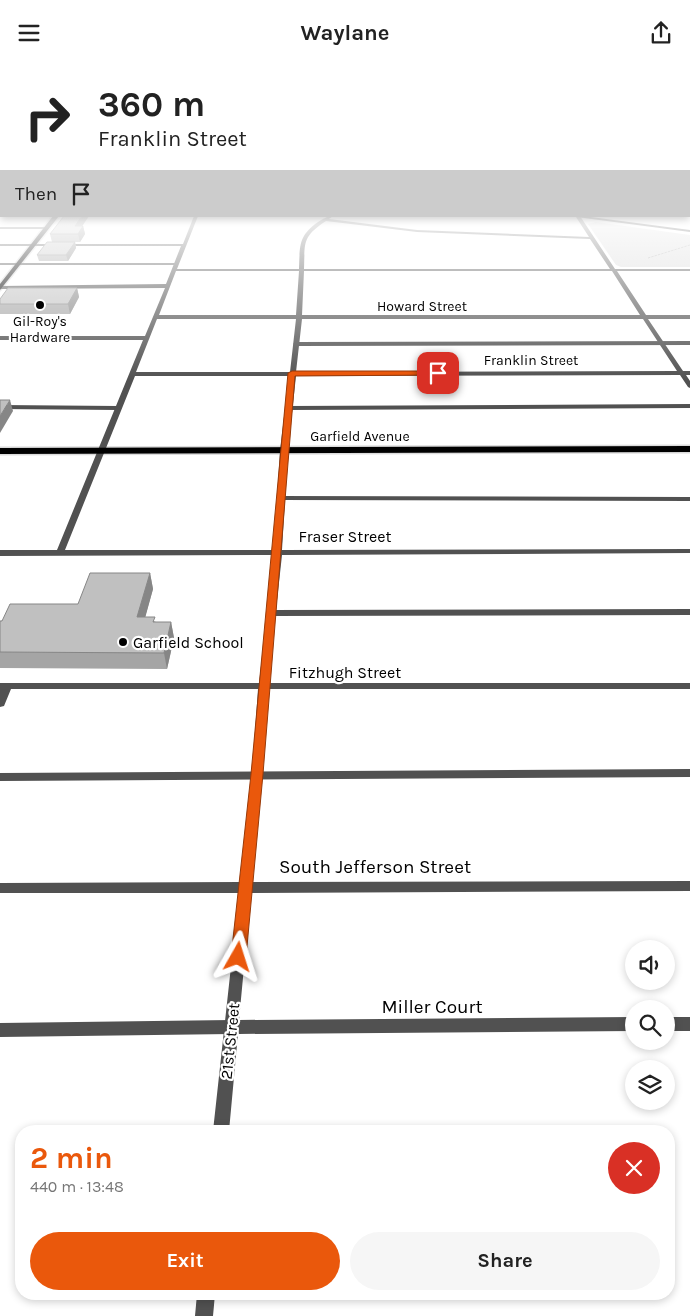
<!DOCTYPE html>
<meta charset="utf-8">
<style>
body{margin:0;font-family:Karla,sans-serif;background:#f6f6f6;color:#222;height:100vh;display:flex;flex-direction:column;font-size:19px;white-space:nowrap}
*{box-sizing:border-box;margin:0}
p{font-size:16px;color:#767676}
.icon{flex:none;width:28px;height:28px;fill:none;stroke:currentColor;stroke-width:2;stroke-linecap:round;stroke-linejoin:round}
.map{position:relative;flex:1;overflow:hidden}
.side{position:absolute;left:15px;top:1060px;width:660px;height:175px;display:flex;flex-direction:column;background:#fff;border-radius:20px;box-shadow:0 2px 8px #0003}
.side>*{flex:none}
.top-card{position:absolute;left:0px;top:0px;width:690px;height:152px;box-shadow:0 2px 8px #0003;background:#fff;color:#222;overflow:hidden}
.buttons{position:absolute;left:625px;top:875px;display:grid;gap:10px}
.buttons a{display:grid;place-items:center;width:50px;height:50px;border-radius:50%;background:#fff;box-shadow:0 2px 8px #0003;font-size:25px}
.pin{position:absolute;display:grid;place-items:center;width:42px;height:42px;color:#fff;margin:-21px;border-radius:10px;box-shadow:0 2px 8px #0006}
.me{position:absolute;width:55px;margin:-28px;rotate:6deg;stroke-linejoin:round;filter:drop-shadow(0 0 4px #0008)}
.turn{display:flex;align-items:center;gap:18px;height:105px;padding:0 15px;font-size:22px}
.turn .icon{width:65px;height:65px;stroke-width:2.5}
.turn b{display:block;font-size:35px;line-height:42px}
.then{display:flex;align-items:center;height:48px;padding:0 15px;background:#0003;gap:10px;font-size:19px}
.round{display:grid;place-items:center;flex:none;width:52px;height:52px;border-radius:26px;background:#f6f6f6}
.overview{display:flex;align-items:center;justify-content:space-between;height:85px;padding:0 15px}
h1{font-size:30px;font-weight:700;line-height:38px;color:#ea580c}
.button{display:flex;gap:10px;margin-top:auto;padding:10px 15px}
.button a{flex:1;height:58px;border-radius:30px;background:#ea580c;color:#fff;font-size:20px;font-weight:700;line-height:58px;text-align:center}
.button a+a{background:#f6f6f6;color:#222}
header{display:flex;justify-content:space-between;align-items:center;height:65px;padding:0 15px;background:#fff;font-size:22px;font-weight:700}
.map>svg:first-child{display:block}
.green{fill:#d8d8d8}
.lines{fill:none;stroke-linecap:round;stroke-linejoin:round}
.primary-casing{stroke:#dbdbdb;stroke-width:3}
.path{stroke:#737373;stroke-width:1;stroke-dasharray:0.5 1;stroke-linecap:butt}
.lane{fill:#515151;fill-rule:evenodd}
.street{fill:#515151;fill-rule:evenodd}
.secondary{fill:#1e1e1e;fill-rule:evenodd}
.primary{fill:#000;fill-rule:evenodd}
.wall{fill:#a5a5a5}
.shaded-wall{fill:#868686}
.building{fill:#c0c0c0;stroke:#868686}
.route{fill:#ea580c;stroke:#983908}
.poi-dot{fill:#000;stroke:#fff;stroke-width:2}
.labels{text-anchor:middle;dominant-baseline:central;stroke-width:4.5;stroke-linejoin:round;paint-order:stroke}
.far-street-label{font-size:14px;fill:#000;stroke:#fff}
.far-poi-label{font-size:14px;fill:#000;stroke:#fff}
.street-label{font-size:16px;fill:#000;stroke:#fff}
.poi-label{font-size:16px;fill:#000;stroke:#fff;text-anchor:start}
.near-street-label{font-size:19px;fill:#000;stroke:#fff}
</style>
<header><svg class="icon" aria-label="menu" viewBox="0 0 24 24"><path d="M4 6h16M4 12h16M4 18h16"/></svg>Waylane<svg class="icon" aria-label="share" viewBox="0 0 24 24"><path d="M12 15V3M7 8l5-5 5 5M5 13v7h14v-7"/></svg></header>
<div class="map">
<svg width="690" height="1251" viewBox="0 0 690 1251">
<rect width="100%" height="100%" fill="#fff"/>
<path class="green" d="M596,157L690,170V202H621L616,200L588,159Z"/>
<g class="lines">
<defs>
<g id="primary">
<path d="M53,151H59L0,225V219Z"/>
<path d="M690,381V387L0,389V383Z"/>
</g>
</defs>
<use href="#primary" class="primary-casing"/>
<path class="path" d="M648,193L690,180"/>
<g class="lane">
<path d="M0,162H47L49,163L47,164H0Z"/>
<path d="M0,198H176L178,199L176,200H0Z"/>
<path d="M690,276V280L296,281L293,279L296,277Z"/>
<path d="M690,339V343L288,345L285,343L288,341Z"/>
<path d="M0,340L118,341L121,343L118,345L0,344Z"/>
<path d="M278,431L690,432V436L281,435H278Z"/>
<path d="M690,544V550L271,551L266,548L271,545Z"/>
<path d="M690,704V712L0,716V708Z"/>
<path d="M231,955L236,957L238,962L236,967L231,969L0,972V958Z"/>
</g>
<g class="street">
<rect x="0" y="147" width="1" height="2"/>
<path d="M194,151H198L177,204H299C300,181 298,171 318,157C323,154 327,151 333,151L329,154L417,165L589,172L576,152L580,151L615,204H690V206H617L646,250H690V254H648L683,306H690V310H686L690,316V323L688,322L680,310L296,311L288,385L282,485L690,484V488L282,490L268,618H690V624H268L262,709L252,817L690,816V826L251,828L239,955L634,952V966L238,969L229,1066H213L239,828H0V818L240,817L252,709L258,624H11L4,641L0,642V618H259L274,490L0,491V485H57L143,275H0V271H145L165,223L1,224L0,221L166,219L181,181H0V179H183ZM326,156L417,167L590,174L610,204H304C305,177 302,172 326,156ZM176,206H299L296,250H159ZM304,206H612L640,250H302ZM157,254H296L290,307H136ZM302,254H643L677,306L296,307ZM135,311H289L280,385L274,485H65Z"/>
<rect x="666" y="952" width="24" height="14"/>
<path d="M197,1229H215L213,1251H195Z"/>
</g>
<path class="secondary" d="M569,151H583L690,165V167Z"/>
<use href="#primary" class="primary"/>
</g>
<g class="wall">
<path d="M83,161L85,169L80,177H75L76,183L68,196H39L37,190L52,177L50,169Z"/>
<path d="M77,223L79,232L70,249H0V234Z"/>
<path d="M150,508L153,524L145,552L156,557H171L174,573L167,604L0,603V556L78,539Z"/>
</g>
<g class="shaded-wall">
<path d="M82,151H89L77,169L75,161Z"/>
<path d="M83,161L85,169L80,177L78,169Z"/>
<path d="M75,177L76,183L68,196L66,190Z"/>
<path d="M77,223L79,232L70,249L68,239Z"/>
<path d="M10,335L13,346L0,368V351Z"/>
<path d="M150,508L153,524L141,568L137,552Z"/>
<path d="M171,557L174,573L167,604L164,588Z"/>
</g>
<g class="building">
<path d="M64,151H82L75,161H83L78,169H50Z"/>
<path d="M47,177H75L66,190H37Z"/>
<path d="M8,223H77L68,239H0V234Z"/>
<path d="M0,335H10L0,351Z"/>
<path d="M90,508H150L137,552H155L153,557H171L164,588L0,587V556H2L10,539H78Z"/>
</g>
<linearGradient id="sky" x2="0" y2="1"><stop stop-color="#8baccb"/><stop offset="0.44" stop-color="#fff"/><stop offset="1" stop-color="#fff" stop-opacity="0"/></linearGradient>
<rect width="690" height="315" fill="url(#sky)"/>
<path class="route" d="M292,306H438L442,308L438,310L295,311L263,709L246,892L244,897L238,899L233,897L231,892L251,709L288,308Z"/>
<g class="poi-dot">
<circle cx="40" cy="240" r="5"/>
<circle cx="123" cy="577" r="5"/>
</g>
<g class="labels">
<g class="far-street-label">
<text x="422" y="241">Howard Street</text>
<text x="531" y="295">Franklin Street</text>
<text x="360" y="371">Garfield Avenue</text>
</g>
<g class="far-poi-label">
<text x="40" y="256">Gil-Roy's<tspan x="40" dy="16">Hardware</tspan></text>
</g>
<g class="street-label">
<text x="345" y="471">Fraser Street</text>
<text x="345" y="607">Fitzhugh Street</text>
<text transform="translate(230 976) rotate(-84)">21st Street</text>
</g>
<g class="poi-label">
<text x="133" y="577">Garfield School</text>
</g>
<g class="near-street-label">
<text x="375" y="802">South Jefferson Street</text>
<text x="432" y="942">Miller Court</text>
</g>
</g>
</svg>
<div class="buttons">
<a><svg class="icon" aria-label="sound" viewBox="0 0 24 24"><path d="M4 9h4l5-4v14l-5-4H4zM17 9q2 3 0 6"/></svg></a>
<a><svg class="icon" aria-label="search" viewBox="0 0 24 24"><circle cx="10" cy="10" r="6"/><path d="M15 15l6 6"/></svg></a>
<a><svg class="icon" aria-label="layers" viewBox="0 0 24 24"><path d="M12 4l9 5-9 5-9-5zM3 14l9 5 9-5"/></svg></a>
</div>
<div class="pin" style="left:438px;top:308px;background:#d93025"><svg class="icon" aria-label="arrive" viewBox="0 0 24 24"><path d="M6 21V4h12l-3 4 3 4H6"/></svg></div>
<svg class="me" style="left:238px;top:892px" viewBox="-20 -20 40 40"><path d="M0-17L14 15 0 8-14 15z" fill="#ea580c" stroke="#fff" stroke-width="4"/></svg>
<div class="top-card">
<div class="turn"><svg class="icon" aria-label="right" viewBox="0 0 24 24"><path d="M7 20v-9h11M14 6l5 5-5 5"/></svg><div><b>360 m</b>Franklin Street</div></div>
<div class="then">Then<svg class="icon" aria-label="arrive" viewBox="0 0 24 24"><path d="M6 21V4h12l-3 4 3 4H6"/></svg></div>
</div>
<section class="side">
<div class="overview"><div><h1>2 min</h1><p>440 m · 13:48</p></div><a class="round" style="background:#d93025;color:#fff"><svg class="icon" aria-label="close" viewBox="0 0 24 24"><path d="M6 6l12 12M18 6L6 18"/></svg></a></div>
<div class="button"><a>Exit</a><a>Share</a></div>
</section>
</div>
